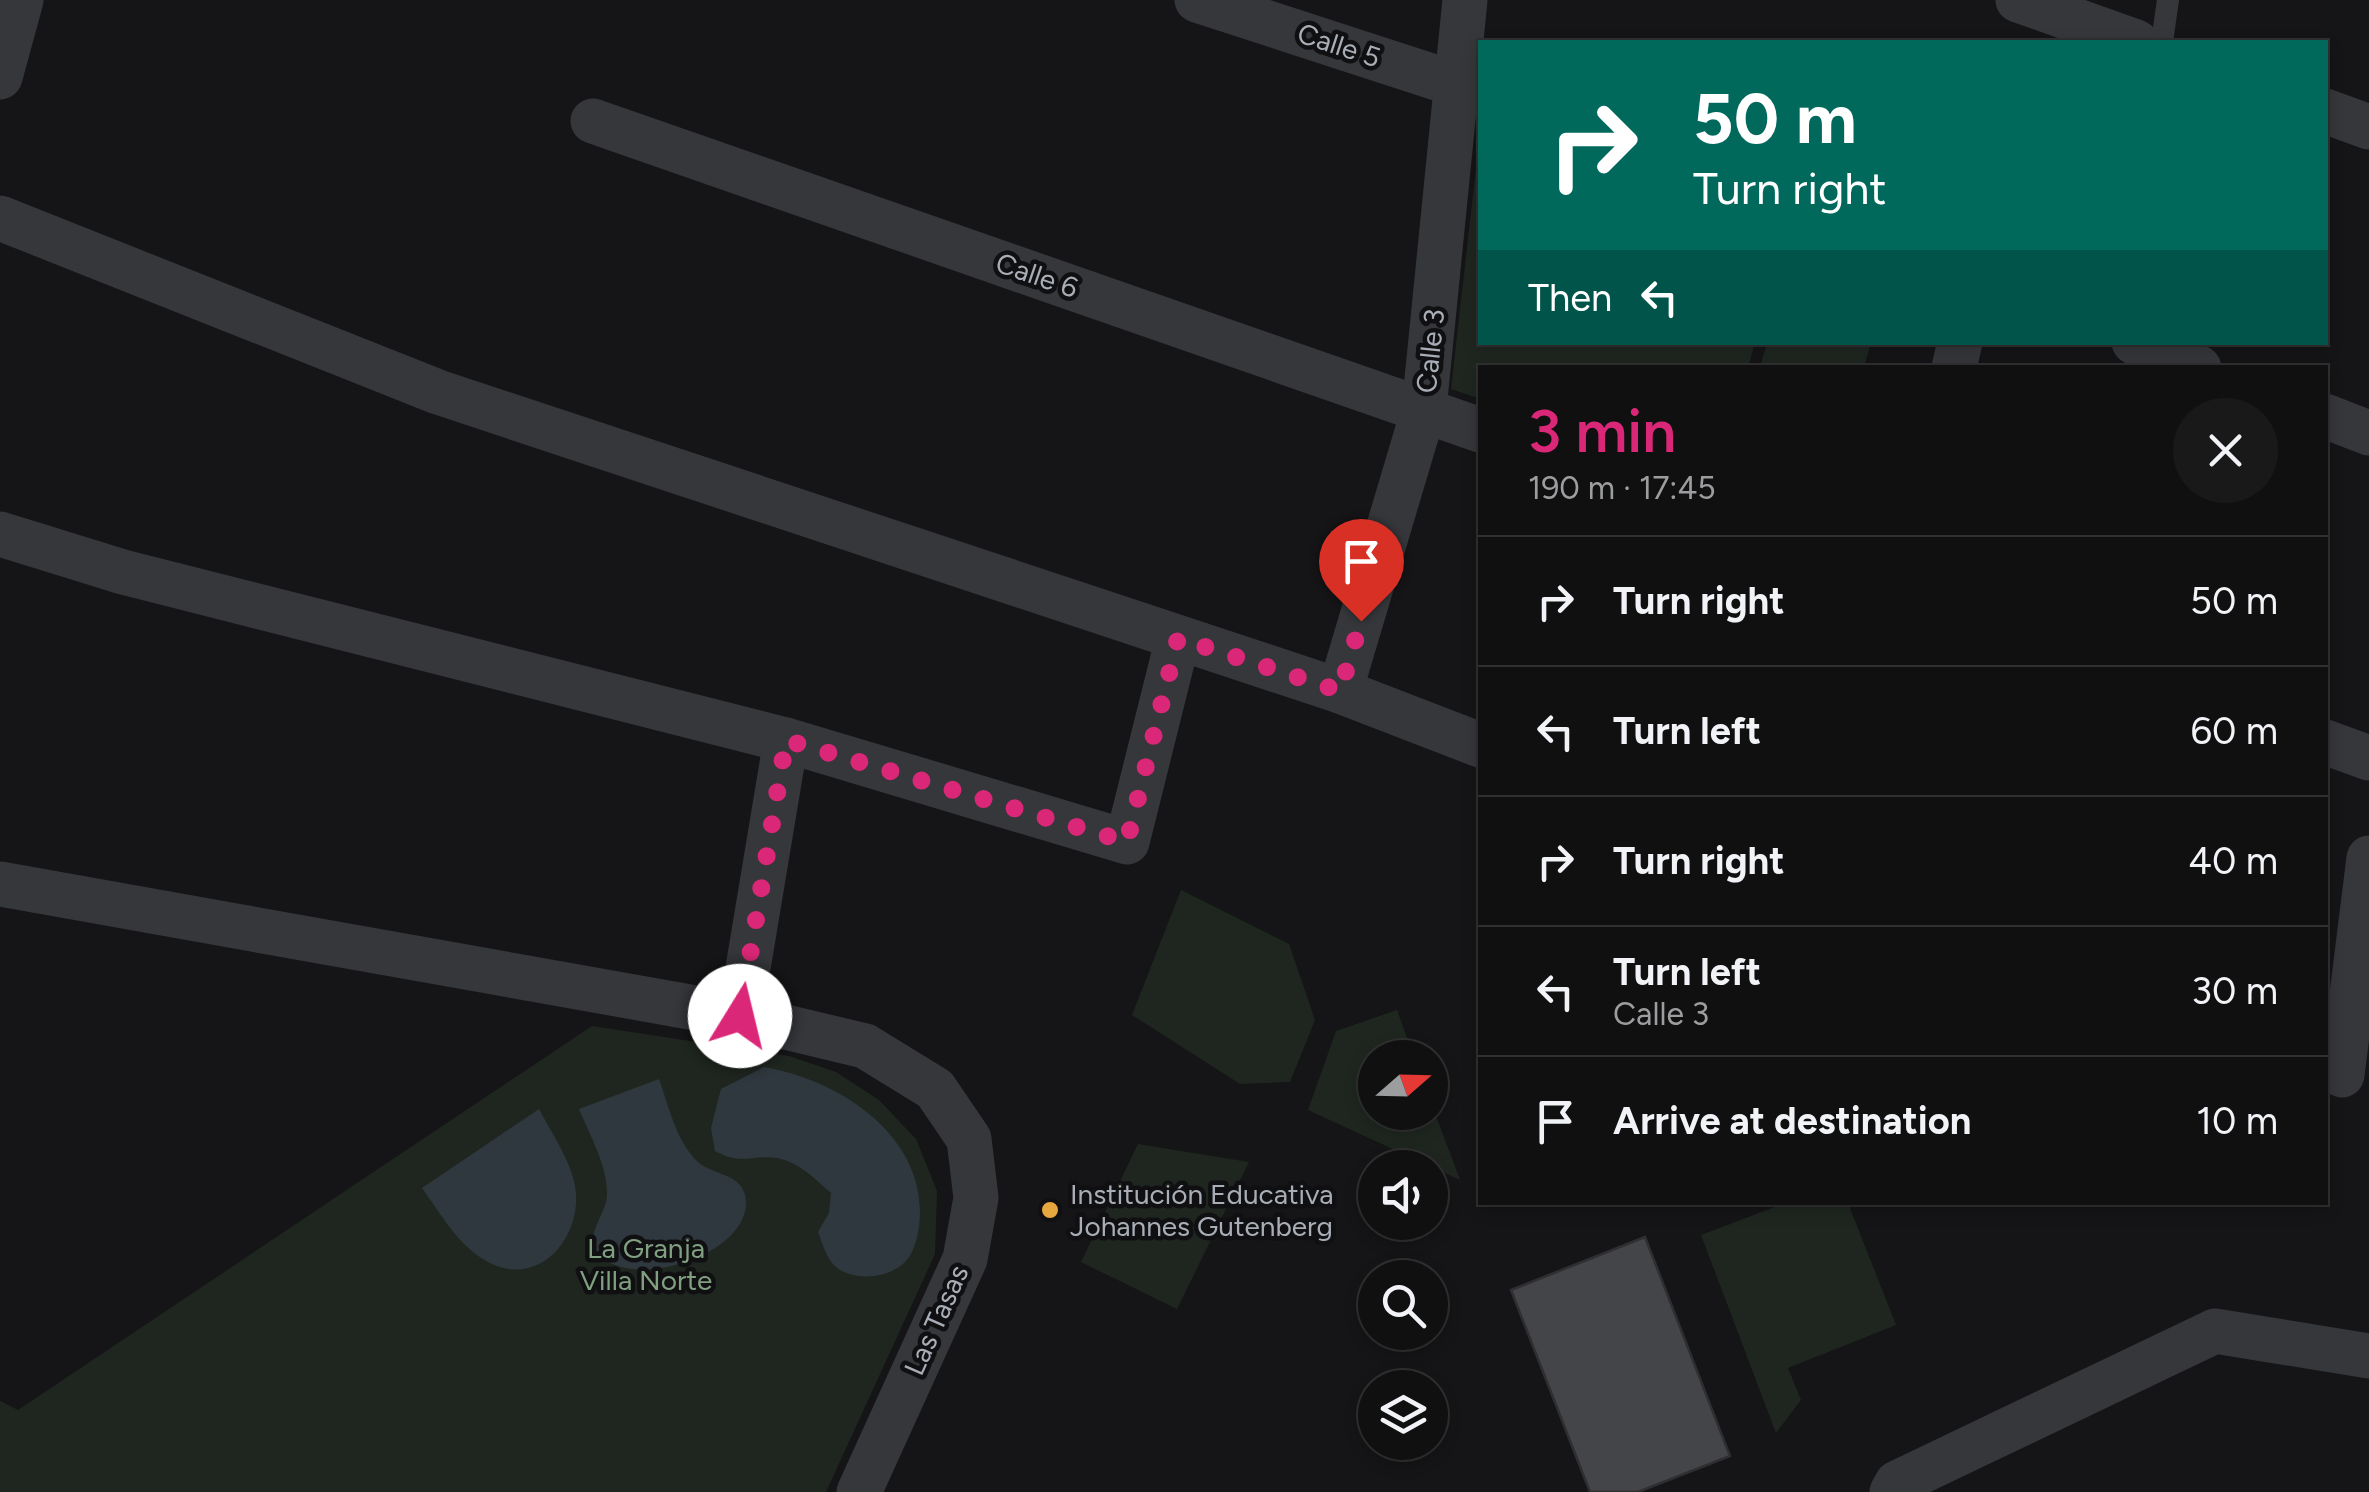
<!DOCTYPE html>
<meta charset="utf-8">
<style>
body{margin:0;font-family:Figtree,sans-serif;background:#19191a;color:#f1f3f6;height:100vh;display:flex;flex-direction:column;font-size:38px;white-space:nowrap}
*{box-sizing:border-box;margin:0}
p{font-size:32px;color:#9c9d9f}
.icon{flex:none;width:55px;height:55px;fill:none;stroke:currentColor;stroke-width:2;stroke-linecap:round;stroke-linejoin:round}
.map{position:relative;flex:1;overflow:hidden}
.details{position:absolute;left:1478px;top:365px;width:850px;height:840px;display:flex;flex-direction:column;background:#101011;border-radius:0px;box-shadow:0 5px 15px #0003,0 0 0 2px #303031}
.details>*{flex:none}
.top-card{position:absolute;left:1478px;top:40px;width:850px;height:305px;border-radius:0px;box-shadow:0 5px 15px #0003,0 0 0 2px #303031;background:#00695c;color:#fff;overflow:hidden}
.needle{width:65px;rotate:70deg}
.controls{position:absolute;left:1358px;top:1040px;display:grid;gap:20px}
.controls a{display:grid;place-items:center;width:90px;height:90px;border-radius:50%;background:#101011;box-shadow:0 5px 15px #0003,0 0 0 2px #303031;font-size:50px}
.pin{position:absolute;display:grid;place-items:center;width:85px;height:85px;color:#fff;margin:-102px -42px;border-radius:50% 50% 50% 0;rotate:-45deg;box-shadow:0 0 10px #0007}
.pin .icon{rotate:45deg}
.me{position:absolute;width:110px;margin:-55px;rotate:9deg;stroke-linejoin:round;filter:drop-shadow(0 0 8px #0008)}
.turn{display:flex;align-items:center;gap:35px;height:210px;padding:0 50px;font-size:45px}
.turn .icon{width:130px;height:130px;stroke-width:2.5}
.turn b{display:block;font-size:70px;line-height:85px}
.then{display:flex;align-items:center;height:95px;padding:0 50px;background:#0003;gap:20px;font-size:38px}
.round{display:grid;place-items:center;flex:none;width:105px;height:105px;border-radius:52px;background:#19191a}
.overview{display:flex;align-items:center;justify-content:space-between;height:170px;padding:0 50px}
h1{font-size:60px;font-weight:600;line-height:75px;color:#db2777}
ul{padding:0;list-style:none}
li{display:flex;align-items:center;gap:30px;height:130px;padding:0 50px;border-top:2px solid #303031}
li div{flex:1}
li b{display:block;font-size:38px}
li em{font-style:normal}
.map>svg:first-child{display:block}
.green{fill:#1f2620}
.water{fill:#2f383e}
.building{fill:#444549;stroke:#2f2f32;stroke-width:2.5}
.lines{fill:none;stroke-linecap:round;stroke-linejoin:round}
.service{stroke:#36373b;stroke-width:22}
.minor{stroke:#36373b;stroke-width:45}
.route{stroke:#db2777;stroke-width:18;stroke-dasharray:0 32.4}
.poi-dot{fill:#e5a73e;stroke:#101012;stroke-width:4}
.labels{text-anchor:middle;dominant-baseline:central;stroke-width:9;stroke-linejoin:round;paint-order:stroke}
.street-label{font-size:28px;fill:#a8adb6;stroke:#101012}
.poi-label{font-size:28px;fill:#a8adb6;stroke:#101012;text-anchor:start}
.park-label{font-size:28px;fill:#80a081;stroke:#101012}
</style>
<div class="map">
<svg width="2369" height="1492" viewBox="0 0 2369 1492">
<rect width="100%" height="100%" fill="#151517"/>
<g class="green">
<path d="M1480,133V342L1755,343L1748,367L1480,368V399L1451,389Z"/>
<path d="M1767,343V342L1871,343L1864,367H1760Z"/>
<path d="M1181,890L1289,944L1315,1020L1290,1082L1240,1084L1132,1015Z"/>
<path d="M1397,1010L1414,1057L1375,1058V1112H1430V1100L1460,1180L1308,1110L1336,1031Z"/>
<path d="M592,1026L789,1056L836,1072L879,1100L916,1139L937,1191L935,1254L826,1492H0V1401L18,1410Z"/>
<path d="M1138,1144L1249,1162L1177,1309L1081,1262Z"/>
<path d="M1785,1203H1848L1896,1325L1788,1368L1801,1400L1776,1433L1701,1235Z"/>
</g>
<g class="water">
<path d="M764,1067C835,1079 919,1130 920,1211C920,1226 917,1249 906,1261C890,1279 852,1282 835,1266C826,1258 822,1242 818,1232L829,1213L831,1193C815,1179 799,1162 777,1158C751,1154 742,1166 715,1151L711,1128L721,1089Z"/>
<path d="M659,1079C669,1107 676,1141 698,1162C712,1175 740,1173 745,1195C758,1252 632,1294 597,1253C584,1236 606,1214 607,1196C608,1166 590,1136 579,1109Z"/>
<path d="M539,1109C551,1132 571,1161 575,1186C584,1235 540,1290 488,1262C458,1246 441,1214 422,1188Z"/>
</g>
<path class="building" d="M1645,1237L1730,1456L1638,1492H1590L1511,1290Z"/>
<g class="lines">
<path class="service" d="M2162,42L2168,0"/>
<g class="minor">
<path d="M1197,0L1480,92"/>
<path d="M2018,0L2136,42"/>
<path d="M0,77L21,0"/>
<path d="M2325,111L2369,127"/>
<path d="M593,121L1480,430"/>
<path d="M0,218L438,392L1340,691L1480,745"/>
<path d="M2134,342L2199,368"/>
<path d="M1954,368L1960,342"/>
<path d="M2325,416L2369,433"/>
<path d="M0,534L123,572L786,740L1127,842L1178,638"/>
<path d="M1340,691L1424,409L1465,0"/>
<path d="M2325,742L2369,758"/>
<path d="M0,884L740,1016L865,1046L935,1089L969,1139L976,1198L965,1259L859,1492"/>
<path d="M740,1016L786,740"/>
<path d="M2342,1075L2369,858"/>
<path d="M1892,1492L1897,1483L2215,1331L2369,1356"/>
</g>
</g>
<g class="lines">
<path class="route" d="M740,1016L786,740L1127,842L1178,638L1340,691L1361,621"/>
</g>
<circle class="poi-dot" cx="1050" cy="1210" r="10"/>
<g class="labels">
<g class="street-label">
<text transform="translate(1339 45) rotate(18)">Calle 5</text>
<text transform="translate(1037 275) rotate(19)">Calle 6</text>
<text transform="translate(1430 351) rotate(-84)">Calle 3</text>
<text transform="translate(936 1320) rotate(-66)">Las Tasas</text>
</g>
<g class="poi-label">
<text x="1070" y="1194">Institución Educativa<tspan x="1070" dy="32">Johannes Gutenberg</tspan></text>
</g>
<g class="park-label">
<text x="646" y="1248">La Granja<tspan x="646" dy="32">Villa Norte</tspan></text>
</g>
</g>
</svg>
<div class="controls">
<a><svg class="needle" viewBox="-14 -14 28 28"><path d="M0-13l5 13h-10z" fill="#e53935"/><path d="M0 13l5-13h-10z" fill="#9c9d9f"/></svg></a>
<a><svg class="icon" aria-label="sound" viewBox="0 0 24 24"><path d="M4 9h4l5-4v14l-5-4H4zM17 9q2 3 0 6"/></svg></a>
<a><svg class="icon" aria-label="search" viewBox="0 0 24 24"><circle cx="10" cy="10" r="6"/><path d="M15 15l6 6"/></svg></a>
<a><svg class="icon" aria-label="layers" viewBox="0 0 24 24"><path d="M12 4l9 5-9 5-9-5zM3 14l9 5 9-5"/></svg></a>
</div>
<div class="pin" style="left:1361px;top:621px;background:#d93025"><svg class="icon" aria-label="arrive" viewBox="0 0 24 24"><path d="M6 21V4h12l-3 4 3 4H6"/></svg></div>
<svg class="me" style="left:740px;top:1016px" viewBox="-20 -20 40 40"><circle r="19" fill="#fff"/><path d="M0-13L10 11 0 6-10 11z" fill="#db2777"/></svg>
<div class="top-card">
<div class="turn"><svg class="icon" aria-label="right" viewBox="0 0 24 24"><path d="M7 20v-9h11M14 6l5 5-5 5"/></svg><div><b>50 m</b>Turn right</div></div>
<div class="then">Then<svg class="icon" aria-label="left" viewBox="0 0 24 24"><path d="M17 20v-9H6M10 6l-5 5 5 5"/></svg></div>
</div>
<section class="details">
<div class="overview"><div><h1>3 min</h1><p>190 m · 17:45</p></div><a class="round"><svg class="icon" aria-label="close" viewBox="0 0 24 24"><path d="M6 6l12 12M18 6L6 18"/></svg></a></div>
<ul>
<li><svg class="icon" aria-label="right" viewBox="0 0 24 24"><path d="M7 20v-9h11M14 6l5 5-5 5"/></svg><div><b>Turn right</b></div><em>50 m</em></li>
<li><svg class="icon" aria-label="left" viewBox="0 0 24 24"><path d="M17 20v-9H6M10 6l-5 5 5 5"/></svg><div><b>Turn left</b></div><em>60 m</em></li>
<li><svg class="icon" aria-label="right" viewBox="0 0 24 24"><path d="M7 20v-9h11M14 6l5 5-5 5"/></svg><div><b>Turn right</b></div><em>40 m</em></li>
<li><svg class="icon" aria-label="left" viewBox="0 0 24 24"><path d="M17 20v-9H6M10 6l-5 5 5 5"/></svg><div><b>Turn left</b><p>Calle 3</p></div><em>30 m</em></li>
<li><svg class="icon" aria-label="arrive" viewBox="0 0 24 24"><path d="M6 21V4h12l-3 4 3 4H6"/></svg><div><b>Arrive at destination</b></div><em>10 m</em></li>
</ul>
</section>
</div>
